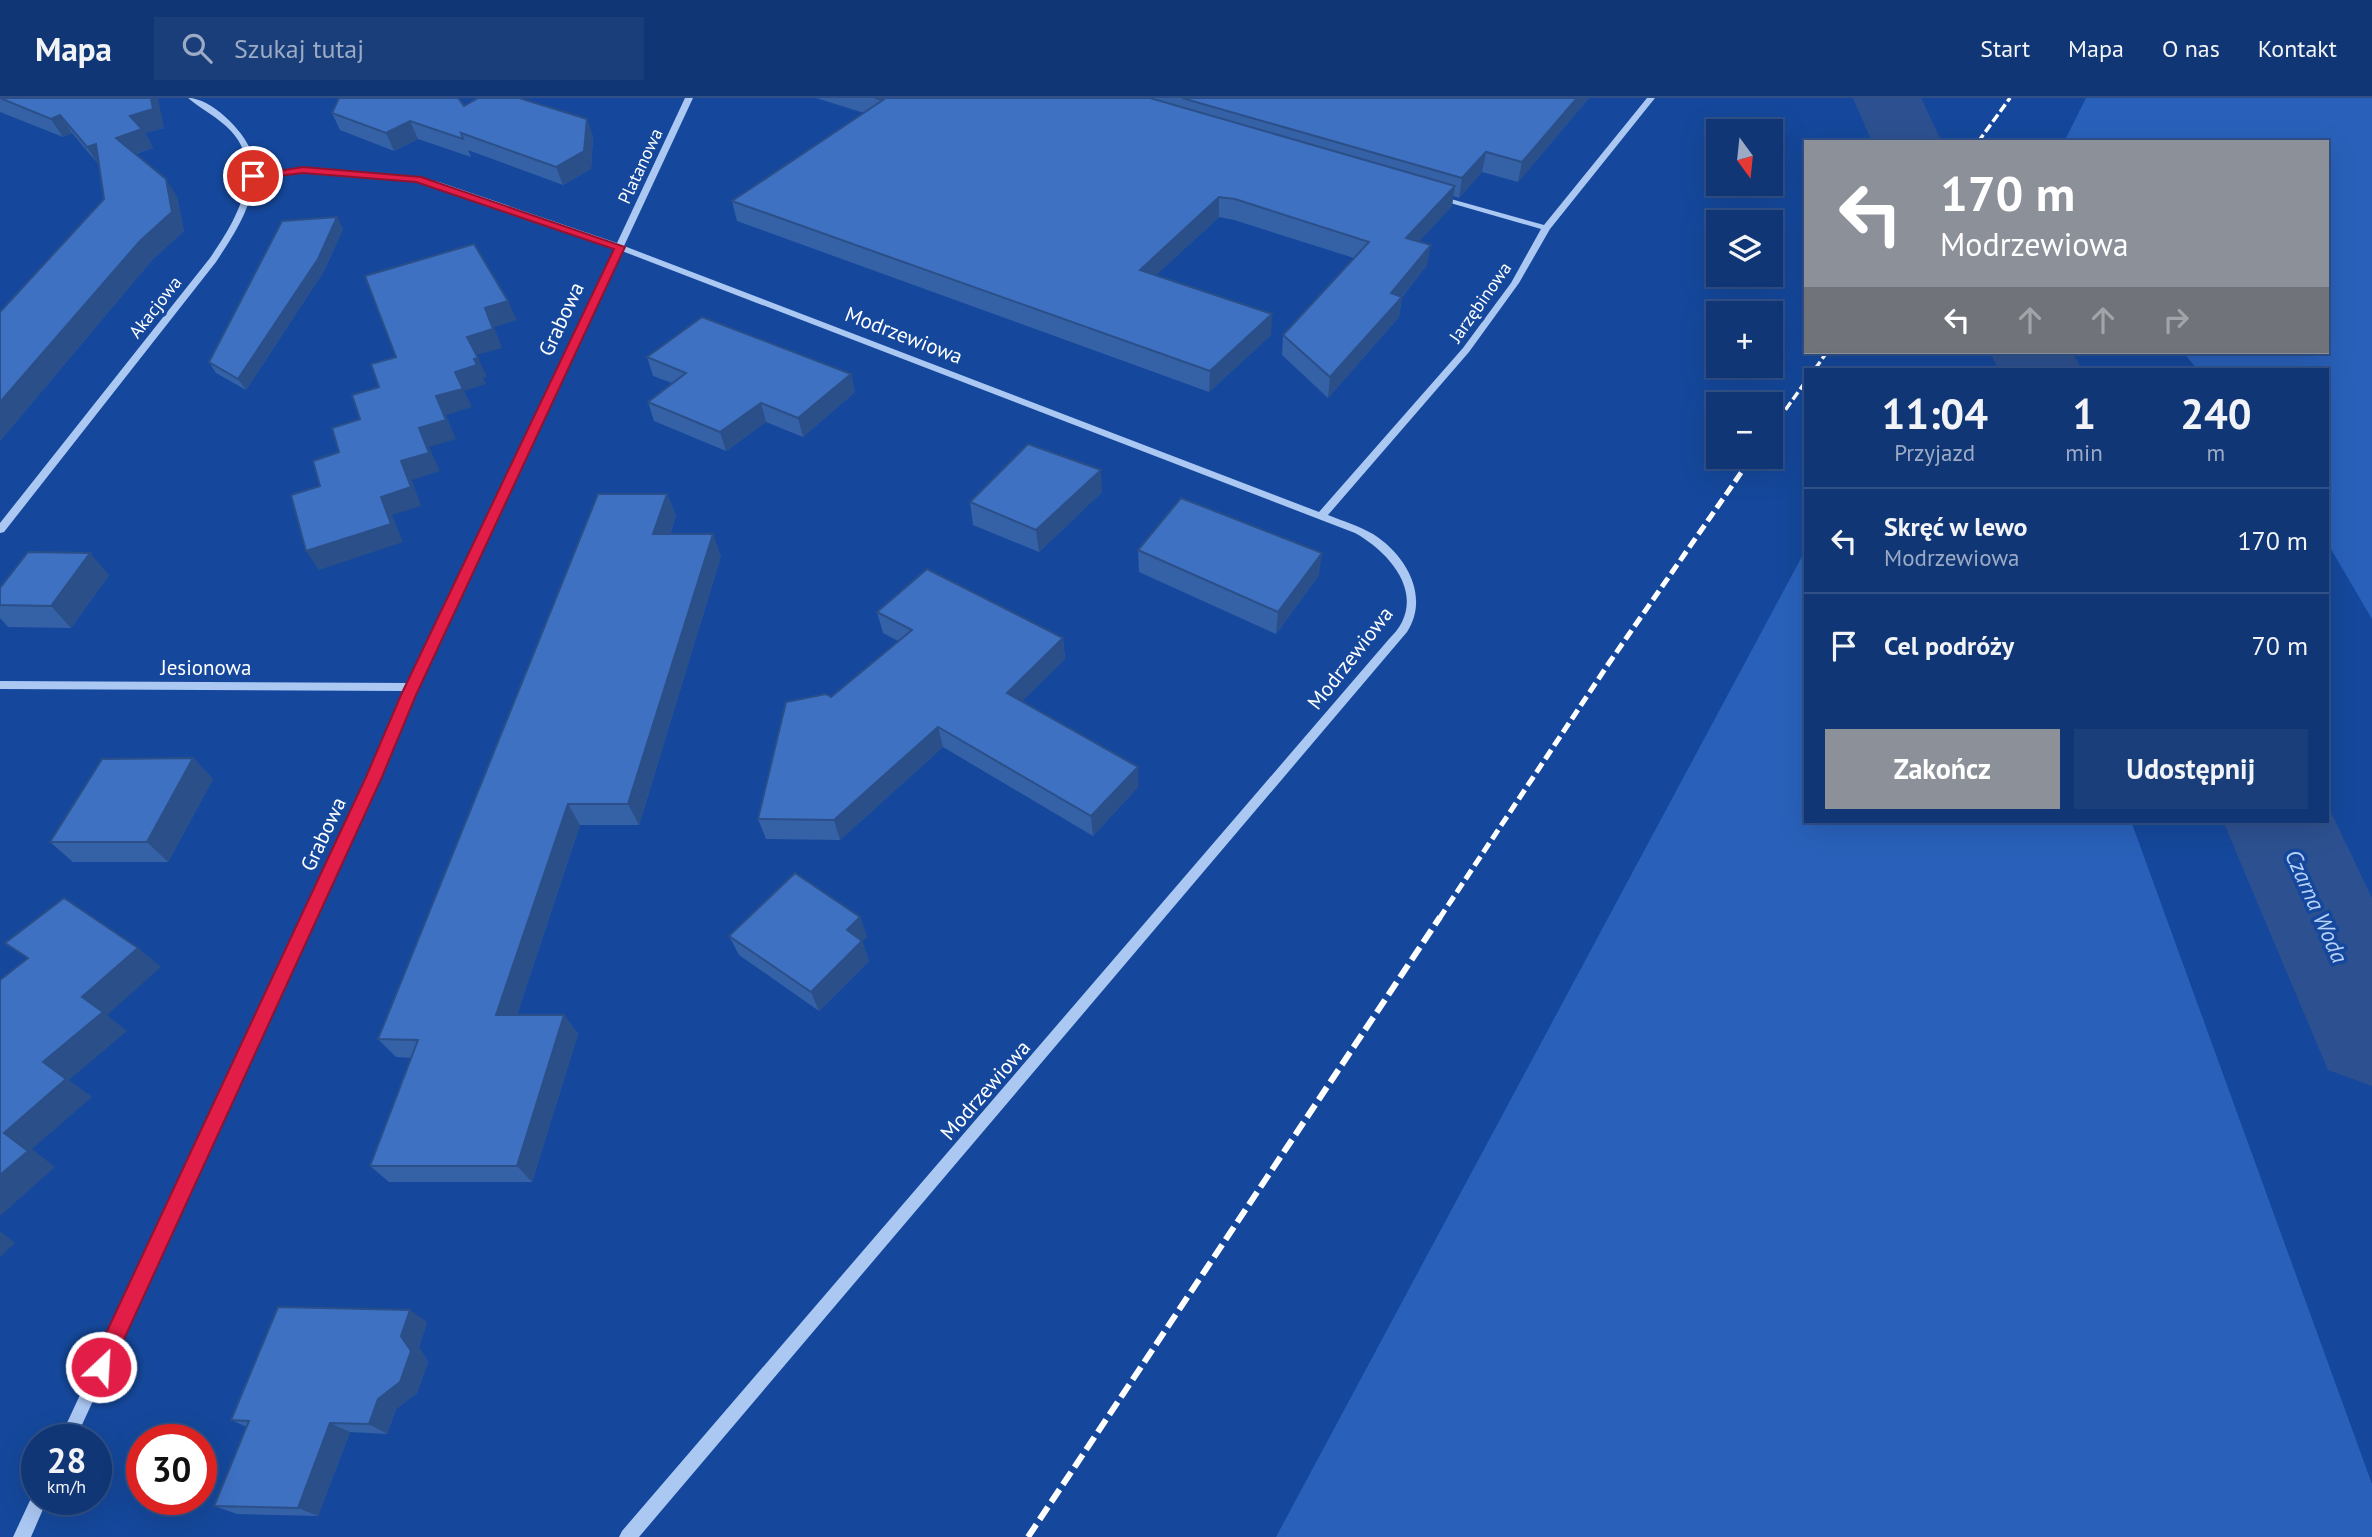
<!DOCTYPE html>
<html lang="pl">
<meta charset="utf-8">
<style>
body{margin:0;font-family:"PT Sans",sans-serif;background:#193e7a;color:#f1f3f6;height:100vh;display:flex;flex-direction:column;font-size:26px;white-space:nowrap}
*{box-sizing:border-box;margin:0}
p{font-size:23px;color:#9cabc5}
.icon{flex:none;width:38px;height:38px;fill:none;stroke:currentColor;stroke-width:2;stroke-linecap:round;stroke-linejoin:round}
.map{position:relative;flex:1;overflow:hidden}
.details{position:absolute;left:1804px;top:270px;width:525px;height:455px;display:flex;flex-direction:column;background:#103675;border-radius:0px;box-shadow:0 7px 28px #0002,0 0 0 2px #305087}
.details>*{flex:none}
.banner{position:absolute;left:1804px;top:42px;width:525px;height:214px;border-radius:0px;box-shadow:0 7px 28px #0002,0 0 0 2px #305087;background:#8c9099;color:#fff;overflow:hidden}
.needle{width:46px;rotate:165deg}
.buttons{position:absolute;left:1706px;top:21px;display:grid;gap:14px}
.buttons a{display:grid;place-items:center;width:77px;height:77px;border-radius:0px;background:#103675;box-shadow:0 7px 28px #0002,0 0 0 2px #305087;font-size:35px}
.speed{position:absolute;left:21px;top:1326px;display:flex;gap:14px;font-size:35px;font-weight:700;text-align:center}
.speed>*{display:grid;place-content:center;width:91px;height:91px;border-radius:50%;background:#103675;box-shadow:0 7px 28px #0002,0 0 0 2px #305087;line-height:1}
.speed small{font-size:18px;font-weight:400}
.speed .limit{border:10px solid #d22;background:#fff;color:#111}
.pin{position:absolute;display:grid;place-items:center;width:60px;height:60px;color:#fff;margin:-30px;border:4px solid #fff;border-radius:50%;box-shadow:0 2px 7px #0007}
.me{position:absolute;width:77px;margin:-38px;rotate:25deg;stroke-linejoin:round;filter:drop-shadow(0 0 5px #0008)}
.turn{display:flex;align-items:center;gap:24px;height:147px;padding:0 21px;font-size:32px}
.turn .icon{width:91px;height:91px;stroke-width:2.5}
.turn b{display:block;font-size:49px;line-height:60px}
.lanes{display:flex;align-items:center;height:66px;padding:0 21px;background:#0003;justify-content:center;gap:35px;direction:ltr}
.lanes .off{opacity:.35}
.eta{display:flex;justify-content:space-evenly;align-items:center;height:119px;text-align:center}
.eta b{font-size:42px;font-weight:800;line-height:49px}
.button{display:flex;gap:14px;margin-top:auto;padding:14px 21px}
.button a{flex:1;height:80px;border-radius:0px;background:#8c9099;color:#fff;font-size:28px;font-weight:800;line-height:80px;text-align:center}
.button a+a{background:#193e7a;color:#f1f3f6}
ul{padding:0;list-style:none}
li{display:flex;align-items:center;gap:21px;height:105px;padding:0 21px;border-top:2px solid #305087}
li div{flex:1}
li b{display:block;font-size:26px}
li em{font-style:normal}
header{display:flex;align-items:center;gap:42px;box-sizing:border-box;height:98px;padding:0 35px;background:#103675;border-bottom:2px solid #305087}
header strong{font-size:33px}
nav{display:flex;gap:38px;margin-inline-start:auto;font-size:24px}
.search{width:490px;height:63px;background:#193e7a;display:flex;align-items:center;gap:18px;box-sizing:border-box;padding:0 24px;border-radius:0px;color:#9cabc5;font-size:26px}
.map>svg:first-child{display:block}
.green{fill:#2961ba}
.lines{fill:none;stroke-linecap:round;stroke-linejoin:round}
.river{fill:#2d5190;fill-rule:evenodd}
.minor{fill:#abc8f3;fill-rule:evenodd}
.rail-far2{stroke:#fff;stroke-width:3.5;stroke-dasharray:9 3.5;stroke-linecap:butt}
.rail-far1{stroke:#fff;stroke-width:5;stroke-dasharray:11 5;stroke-linecap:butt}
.rail{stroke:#fff;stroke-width:6;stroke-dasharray:15 6;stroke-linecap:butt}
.wall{fill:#3561a7}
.shaded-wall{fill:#2b4f88}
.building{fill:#3e71c2;stroke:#2b4f88;stroke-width:2}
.route{fill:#e11d48;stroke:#92132f;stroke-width:2}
.labels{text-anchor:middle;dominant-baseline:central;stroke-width:7;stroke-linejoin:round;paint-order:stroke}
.far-street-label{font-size:18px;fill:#fff;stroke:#15489c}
.street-label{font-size:21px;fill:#fff;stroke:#15489c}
.water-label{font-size:23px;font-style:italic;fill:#b8d2f9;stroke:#15489c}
</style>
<header>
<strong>Mapa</strong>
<div class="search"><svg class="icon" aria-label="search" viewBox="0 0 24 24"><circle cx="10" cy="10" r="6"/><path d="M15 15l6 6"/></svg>Szukaj tutaj</div>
<nav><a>Start</a><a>Mapa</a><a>O nas</a><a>Kontakt</a></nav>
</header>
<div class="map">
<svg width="2372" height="1439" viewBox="0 0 2372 1439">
<rect width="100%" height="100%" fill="#15489c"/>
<g class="green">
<path d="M2086,0H2372V521L2328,446V271H2197L2183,254H2328V44H2064Z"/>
<path d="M1806,451V723H2131L2372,1386V1439H1276Z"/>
</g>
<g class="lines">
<g class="river">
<path d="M1853,0H1921L1942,44H1872Z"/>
<path d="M1990,254H2072L2082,271H1998Z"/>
<path d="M2328,708L2372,800V988L2328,972L2223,723H2328Z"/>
</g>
<g class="minor">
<path d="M188,0C211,0 243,32 251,53C253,60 254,69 255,75L307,70L404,78L439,84L617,145L685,0H693L624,148L1319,414L1463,250L1511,185L1541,131L1433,100V96L1544,127L1647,0H1655L1550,131L1519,185L1469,254L1328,417C1343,423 1359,428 1373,436C1406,457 1430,498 1407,534L639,1439H619L622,1433L1389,541C1394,536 1399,530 1402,524C1420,487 1384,451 1355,435L622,153L415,597L380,679L75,1342H59L368,679L405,593L0,591V583L409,585L615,150L437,88L404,82L307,74L254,80C251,112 233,138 216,164L4,434L0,435V425L210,160C234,125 267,72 231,33C218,19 202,12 188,0Z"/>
<path d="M37,1394V1402H47L31,1439H13L33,1396Z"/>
</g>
<g class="rail-far2">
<path d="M1978,44L2010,0"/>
<path d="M1815,271L1827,254"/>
<path d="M1771,332L1806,283"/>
</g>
<path class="rail-far1" d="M1439,821L1609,565L1752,359"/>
<path class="rail" d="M1028,1439L1440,819"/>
</g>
<g class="wall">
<path d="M0,0L164,30L145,35L153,50L136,56L177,99L184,133L152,162L0,343V214L104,101L99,67L72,35L63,39L0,14Z"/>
<path d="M816,0H1589L1518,84L1482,74L1459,100L1453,98L1452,108L1419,143L1427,167L1402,199L1399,219L1328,300L1282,257L1283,237L1354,160L1234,122L1219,119L1156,177L1271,237L1209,294L737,123L732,103L864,15Z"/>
<path d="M464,8L587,21L593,39L591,71L563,87L468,52L471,59L418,41L394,53L340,32L332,15Z"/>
<path d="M343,131L324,173L246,292L216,275L209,264Z"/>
<path d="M647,259L851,276L855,294L803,339L766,324L726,353L654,323L648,304L672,285L653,278Z"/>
<path d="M1102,394L1039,454L973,427L970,404Z"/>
<path d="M667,396L676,418L670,436L721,458L639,727H580L517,917H564L578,936L532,1084H389L370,1068L412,960L396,959L378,941Z"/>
<path d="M1138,452L1319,477L1276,536L1139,474Z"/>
<path d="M109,477L71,530L8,529L0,520V490Z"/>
<path d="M877,514L1063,540L1065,561L1022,603L1138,669V689L1093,738L943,649L840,742L766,741L758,721L831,599L898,543L883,535Z"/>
<path d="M193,660L213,681L168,764H73L50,744Z"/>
<path d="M860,819L867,839L862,843L869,863L819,913L739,857L729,838Z"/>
<path d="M427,1224L419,1249L428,1264L417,1295L396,1311L387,1336L350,1334L318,1418L237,1416L214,1408L247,1329L231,1322Z"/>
</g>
<g class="shaded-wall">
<path d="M151,0H158L164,30L145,35L153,50L128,58L116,40L130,18Z"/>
<path d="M1577,0H1589L1518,84L1522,64Z"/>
<path d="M60,17L72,35L63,39L51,21Z"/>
<path d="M587,21L593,39L591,71L563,87L556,69Z"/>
<path d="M410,23L418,41L394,53L386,35Z"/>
<path d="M96,46L99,68L87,49Z"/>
<path d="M1486,54L1482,74L1459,100L1462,80Z"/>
<path d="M166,81L177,99L184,133L152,162L0,343V304Z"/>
<path d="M1455,88L1452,108L1404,160L1406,140Z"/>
<path d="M1219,99V119L1140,192V172Z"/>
<path d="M337,119L343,131L324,173L246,292L238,281Z"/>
<path d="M1431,147L1427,167L1399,202L1402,199L1399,219L1328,300L1330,279L1391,195Z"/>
<path d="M508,203L517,222L494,229L502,250L476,257L467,239L485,210Z"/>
<path d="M1272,216L1271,237L1209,294L1210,273Z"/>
<path d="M478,260L487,279L483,280L486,286L464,293L472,309L446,317L456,341L429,349L440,373L412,382L421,408L392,417L403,444L319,472L306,453L381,399L436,298L455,274L474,261Z"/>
<path d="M851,276L855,294L803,339L798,320Z"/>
<path d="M761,305L766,324L726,353L720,334Z"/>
<path d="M1101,372L1102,394L1039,454L1036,432Z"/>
<path d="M667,396L676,418L662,458L653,436Z"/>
<path d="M713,436L721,458L639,727L628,706Z"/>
<path d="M90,455L109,477L71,530L51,508Z"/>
<path d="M1322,455L1319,477L1276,536L1278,514Z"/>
<path d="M1063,540L1065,561L1010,615L1007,595Z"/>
<path d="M938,629L943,649L840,742L834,722Z"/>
<path d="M193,660L213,681L168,764L147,744Z"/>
<path d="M1138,669V689L1093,738L1091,718Z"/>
<path d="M568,706L580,727L511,935L496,917Z"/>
<path d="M860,819L867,839L856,849L862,843L869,863L819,913L811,894L847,832Z"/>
<path d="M138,850L161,869L107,917L127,933L69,982L92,999L32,1051L55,1069L0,1118V1077L4,1035L43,964L82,899Z"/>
<path d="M564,917L578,936L532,1084L517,1068Z"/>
<path d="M0,1133L15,1145L0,1159Z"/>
<path d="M410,1212L427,1224L419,1249L428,1264L417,1295L396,1311L387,1336L369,1326Z"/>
<path d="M330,1325L350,1334L318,1418L298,1410Z"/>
</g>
<g class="building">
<path d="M0,0H151L153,11L130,18L142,31L116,40L166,81L172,114L140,143L0,304V214L104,101L96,46L87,49L60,17L51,21Z"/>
<path d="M339,0H458L464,8L478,0H519L587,21L584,53L556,69L461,35L463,41L410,23L386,35L332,15Z"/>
<path d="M875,0H1150L1455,88L1406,140L1431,147L1391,195L1402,199L1330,279L1283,237L1369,144L1235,101L1219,99L1140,172L1272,216L1210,273L732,103L883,2Z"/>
<path d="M1182,0H1577L1522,64L1486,54L1462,80Z"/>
<path d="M337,119L318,161L238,281L209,264L282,123Z"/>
<path d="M474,146L508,203L485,210L493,231L467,239L478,260L474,261L477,267L455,274L463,291L436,298L446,322L419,330L429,355L401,363L411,389L381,399L391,426L306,453L291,397L320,388L313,363L339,354L332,330L360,321L352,297L379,289L371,266L396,259L365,178Z"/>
<path d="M702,219L851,276L798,320L761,305L720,334L648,304L686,275L647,259Z"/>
<path d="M1028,346L1101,372L1036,432L970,404Z"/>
<path d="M598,396H667L653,436H713L628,706H568L496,917H564L517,1068H370L418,942L378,941Z"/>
<path d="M1181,400L1322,455L1278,514L1138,452Z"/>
<path d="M28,454L90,455L51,508L0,507V490Z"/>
<path d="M927,471L1063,540L1007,595L1138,669L1091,718L938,629L834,722L758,721L786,604L826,596L831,599L912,532L877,514Z"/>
<path d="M193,660L147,744H50L102,661Z"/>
<path d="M795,775L860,819L847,832L862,843L811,894L729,838Z"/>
<path d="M64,800L138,850L82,899L103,914L43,964L66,981L4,1035L28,1053L0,1077V882L28,860L5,845Z"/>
<path d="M278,1209L410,1212L401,1238L411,1253L400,1284L378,1301L369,1326L330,1325L298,1410L214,1408L249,1323L231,1322Z"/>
</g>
<path class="route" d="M303,69L421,79L625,149L416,597L382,679L108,1276L101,1279L94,1276L91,1269L94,1261L366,679L401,597L614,151L416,84L303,75L253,81L247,78Z"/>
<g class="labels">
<g class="far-street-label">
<text transform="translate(640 68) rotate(-65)">Platanowa</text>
<text transform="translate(1480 204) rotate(-55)">Jarzębinowa</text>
<text transform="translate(155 209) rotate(-52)">Akacjowa</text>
</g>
<g class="street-label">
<text transform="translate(561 221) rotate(-65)">Grabowa</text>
<text transform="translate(904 237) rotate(21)">Modrzewiowa</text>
<text transform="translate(1350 560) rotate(-52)">Modrzewiowa</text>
<text x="206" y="569">Jesionowa</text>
<text transform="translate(323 736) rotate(-65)">Grabowa</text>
<text transform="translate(985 992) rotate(-49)">Modrzewiowa</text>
</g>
<g class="water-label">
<text transform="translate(2317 808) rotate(66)">Czarna Woda</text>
</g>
</g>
</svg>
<div class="buttons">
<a><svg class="needle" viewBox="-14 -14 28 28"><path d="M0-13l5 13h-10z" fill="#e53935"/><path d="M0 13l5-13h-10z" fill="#9cabc5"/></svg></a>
<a><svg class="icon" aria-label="layers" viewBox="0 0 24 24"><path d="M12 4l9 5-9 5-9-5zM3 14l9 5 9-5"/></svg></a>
<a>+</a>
<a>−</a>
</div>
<div class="speed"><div>28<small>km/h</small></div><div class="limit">30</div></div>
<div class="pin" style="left:253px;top:78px;background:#d93025"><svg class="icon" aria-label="arrive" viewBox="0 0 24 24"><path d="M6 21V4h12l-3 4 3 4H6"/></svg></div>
<svg class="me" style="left:101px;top:1269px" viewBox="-20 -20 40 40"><circle r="17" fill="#e11d48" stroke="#fff" stroke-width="3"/><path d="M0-11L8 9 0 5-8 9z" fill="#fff"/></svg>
<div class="banner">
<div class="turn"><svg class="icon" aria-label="left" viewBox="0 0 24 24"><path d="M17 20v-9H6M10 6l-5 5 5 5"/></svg><div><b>170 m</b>Modrzewiowa</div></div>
<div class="lanes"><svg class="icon" aria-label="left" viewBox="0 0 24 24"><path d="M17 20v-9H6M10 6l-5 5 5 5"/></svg><svg class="icon off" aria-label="ahead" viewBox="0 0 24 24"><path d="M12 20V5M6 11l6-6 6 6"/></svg><svg class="icon off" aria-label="ahead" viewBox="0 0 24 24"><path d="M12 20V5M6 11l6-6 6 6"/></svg><svg class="icon off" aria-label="right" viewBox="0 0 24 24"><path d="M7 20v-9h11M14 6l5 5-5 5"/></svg></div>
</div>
<section class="details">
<div class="eta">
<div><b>11:04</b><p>Przyjazd</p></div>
<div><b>1</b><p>min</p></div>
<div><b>240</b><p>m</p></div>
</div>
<ul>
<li><svg class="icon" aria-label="left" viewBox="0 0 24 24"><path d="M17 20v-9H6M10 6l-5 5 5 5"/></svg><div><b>Skręć w lewo</b><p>Modrzewiowa</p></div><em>170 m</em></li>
<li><svg class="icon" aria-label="arrive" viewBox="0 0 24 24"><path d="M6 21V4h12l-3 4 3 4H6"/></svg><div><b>Cel podróży</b></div><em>70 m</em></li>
</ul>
<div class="button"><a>Zakończ</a><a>Udostępnij</a></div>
</section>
</div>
